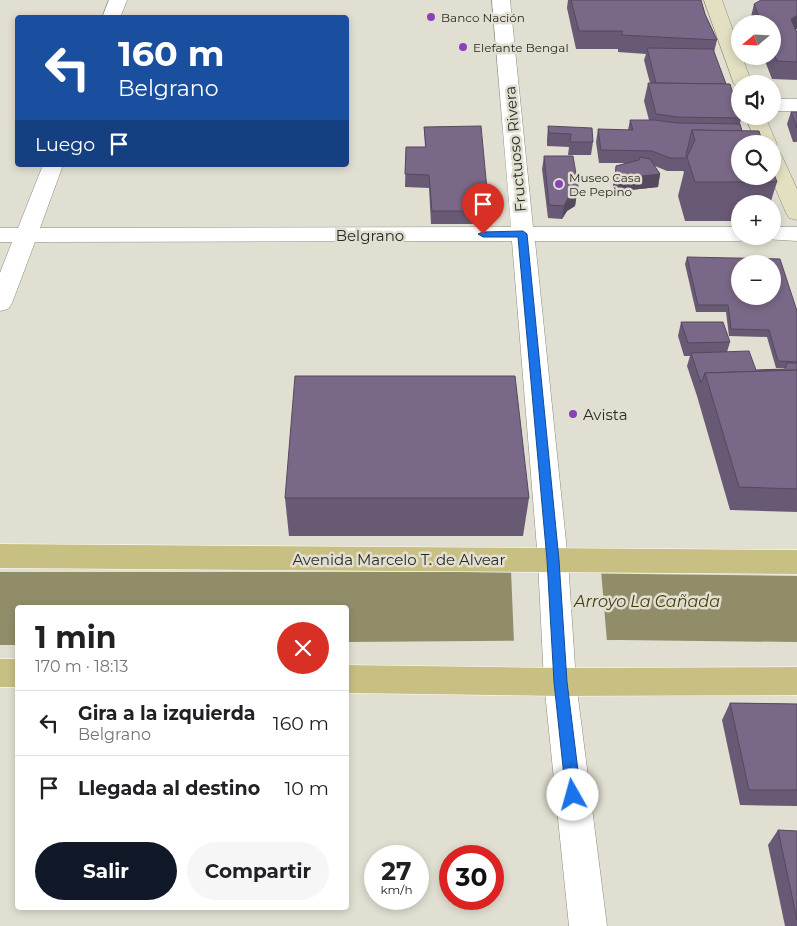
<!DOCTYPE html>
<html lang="es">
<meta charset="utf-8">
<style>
body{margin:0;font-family:Montserrat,sans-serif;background:#f6f6f6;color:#202124;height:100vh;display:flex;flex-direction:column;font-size:19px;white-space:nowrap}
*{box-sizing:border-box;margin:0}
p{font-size:16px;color:#757577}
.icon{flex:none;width:28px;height:28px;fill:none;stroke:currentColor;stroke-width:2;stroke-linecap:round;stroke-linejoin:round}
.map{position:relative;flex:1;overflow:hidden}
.side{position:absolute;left:15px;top:605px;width:334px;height:305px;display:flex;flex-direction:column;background:#fff;border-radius:5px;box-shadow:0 2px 8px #0003}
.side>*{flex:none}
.top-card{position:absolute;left:15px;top:15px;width:334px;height:152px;border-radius:5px;box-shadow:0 2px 8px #0003;background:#1a4fa0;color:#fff;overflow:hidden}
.needle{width:32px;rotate:251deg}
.tools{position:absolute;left:731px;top:15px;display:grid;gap:10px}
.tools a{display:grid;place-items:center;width:50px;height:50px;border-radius:50%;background:#fff;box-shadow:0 2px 8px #0003;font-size:25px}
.speed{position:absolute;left:364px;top:845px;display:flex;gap:10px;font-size:25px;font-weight:700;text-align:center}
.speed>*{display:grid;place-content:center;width:65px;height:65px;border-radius:50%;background:#fff;box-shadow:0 2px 8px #0003;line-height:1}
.speed small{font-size:12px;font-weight:400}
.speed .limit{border:8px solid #d22;background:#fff;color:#111}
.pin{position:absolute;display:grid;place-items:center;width:42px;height:42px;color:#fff;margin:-51px -21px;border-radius:50% 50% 50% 0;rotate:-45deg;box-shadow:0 0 5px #0007}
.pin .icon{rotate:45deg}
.me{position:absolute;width:55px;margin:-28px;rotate:353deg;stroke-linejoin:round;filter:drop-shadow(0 0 4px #0008)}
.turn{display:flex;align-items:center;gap:18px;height:105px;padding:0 20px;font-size:22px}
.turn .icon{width:65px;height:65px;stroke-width:2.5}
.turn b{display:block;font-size:35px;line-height:42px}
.then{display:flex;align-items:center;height:48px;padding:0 20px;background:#0003;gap:10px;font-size:19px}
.round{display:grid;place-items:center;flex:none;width:52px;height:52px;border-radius:26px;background:#f6f6f6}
.head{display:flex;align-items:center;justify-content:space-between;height:85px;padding:0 20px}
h1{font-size:30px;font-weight:700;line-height:38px}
.primary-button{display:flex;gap:10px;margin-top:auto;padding:10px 20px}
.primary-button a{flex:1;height:58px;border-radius:30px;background:#111827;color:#fff;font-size:20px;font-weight:700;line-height:58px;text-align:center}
.primary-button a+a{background:#f6f6f6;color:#202124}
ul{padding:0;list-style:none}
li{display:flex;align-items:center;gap:15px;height:65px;padding:0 20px;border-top:1px solid #e0e0e0}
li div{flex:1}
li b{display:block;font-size:19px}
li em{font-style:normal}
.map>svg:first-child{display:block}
.water{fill:#928d69}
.pier{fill:#e1dfd1}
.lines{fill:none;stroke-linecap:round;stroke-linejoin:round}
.street-casing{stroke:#8c8b7d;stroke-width:1}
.secondary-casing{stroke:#8c8b7d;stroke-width:1}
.primary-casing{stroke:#fff;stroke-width:1}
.street{fill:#fff;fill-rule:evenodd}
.secondary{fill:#e3dfc1;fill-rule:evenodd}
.primary{fill:#c8bf83;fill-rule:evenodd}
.wall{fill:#685974}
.shaded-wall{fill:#55495e}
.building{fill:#796887;stroke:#55495e;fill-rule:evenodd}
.route{fill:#1a73e8;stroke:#114b97}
.poi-dot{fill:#8943b6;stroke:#e1dfd1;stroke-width:2}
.labels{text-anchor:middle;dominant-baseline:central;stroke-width:5;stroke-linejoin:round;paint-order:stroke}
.far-poi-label{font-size:12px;fill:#2b2b25;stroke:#e1dfd1;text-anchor:start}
.street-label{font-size:15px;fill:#2b2b25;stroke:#e1dfd1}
.poi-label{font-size:15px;fill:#2b2b25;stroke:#e1dfd1;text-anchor:start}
.water-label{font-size:16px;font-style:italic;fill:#423b0b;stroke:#e1dfd1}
</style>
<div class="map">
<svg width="797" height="926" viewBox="0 0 797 926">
<rect width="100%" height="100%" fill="#e1dfd1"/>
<path class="water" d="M0,572H458L797,576V642L619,640L346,642V608H18L17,645H0Z"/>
<path class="pier" d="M511,570H601L607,642L514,643Z"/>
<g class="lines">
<defs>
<g id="street">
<path d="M109,0H127L120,18H102Z"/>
<path d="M492,0H510L533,227H740V236H750L740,241H535L568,561L576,682L607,926H569L544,682L538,561L512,241L35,242L12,303L8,309L0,311V273L12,242H0V228H18L43,165H63L40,228L511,227Z"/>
<rect x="772" y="99" width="25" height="12"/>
<path d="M772,227H797V241L764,239L762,236H772Z"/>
</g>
<g id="secondary">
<path d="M704,0H722L740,50V56H742L752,84H740V89L734,84Z"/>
<path d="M745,116H765L777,144L774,148L772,144H757Z"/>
<path d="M772,150L779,152L782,156L797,189V220L789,218L786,213L770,176H772Z"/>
</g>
<g id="primary">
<path d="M0,544L797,550V574L0,568Z"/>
<rect x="0" y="659" width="18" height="28"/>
<path d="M346,665L560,668L797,667V695L560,696L346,693Z"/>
</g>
</defs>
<use href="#street" class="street-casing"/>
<use href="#secondary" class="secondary-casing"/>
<use href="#primary" class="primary-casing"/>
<use href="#street" class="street"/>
<use href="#secondary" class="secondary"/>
<use href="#primary" class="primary"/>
</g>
<g class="wall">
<path d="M568,0H701L705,14L717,40L714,52L726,84L741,118L740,124L742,131L777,182L770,204H740V221H685L678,196L684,172L683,171H667L655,166L660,174L658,187L612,192L616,166L626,163H599L596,142L598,129L628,130L630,120H649L644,101L648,83H650L644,60L646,54L618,52V49H576L567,8Z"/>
<path d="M754,4L796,30L797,33V80L772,79L763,56H772V24H750V21Z"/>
<path d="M791,112H797V142H793L787,124Z"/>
<path d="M548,126L593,142L591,155H568L569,147L547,146V139Z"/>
<path d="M424,127L489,211L488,224H431L429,188L405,187L406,147H425Z"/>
<path d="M544,156L578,186L575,206L567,211L562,219L548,218L542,169Z"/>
<path d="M687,257L797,311V512L730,510L697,396L687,366L690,356H684L678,336L681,322L730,342L727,352L756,370L785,369V368H776L767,337L729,336L726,312H696L685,264Z"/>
<path d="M285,498H529L523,536H289Z"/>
<path d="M730,703L797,704V806L740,805L722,720Z"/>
<path d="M778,830L797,831V926H785L768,845Z"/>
</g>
<g class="shaded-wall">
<path d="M797,15V29L786,37L791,19Z"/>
<path d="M660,174L658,187L612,192L615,179Z"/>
<path d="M578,186L575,206L567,211L562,219L564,206L568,198Z"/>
</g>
<g class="building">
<path d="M571,0H701L705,14L717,40L621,35L623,31H579Z"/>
<path d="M761,0H797V15L791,19L797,33V62L777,61L772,50V24H762L754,4Z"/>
<path d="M647,48L713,49L726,84L656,83Z"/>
<path d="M648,83L730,84L740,116L741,118L678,117L656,114Z"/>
<path d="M791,112H797V128Z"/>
<path d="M630,120H654L677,123L740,124L742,131L692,130L686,155V158H670L652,151L601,150L598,129L633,130Z"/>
<path d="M481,126L489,211H432L429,175L405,174L406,147H426L424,127Z"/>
<path d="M548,126L592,128L593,142H570L571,134L549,133Z"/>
<path d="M692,130L759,131L763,144H740V176H772V169L777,182H695L687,157L695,140Z"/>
<path d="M544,156H573L578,186L577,193L568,198L564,206L549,205Z"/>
<path d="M640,157L650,159L660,174L615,179L616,166L639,160Z"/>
<path d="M687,257L780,259L797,311V362L778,361L769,330L731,329L728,305H698ZM740,264H772V296H740Z"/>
<path d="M681,322H723L730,342L688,343Z"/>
<path d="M749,351L756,370L785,369L787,363H797V370L705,373L701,383L691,353Z"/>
<path d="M797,370V489L739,487L705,373Z"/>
<path d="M295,376H515L529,498H285Z"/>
<path d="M730,703L797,704V790H749Z"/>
<path d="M778,830L797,831V920Z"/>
</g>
<path class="route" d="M523,231L527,234L559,560L567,682L581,795L578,800L573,802L568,800L566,795L554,682L547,560L518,237H483L478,234L483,232Z"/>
<g class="poi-dot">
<circle cx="431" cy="17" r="5"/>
<circle cx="463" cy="47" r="5"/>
<circle cx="559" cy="184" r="5"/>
<circle cx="573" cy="414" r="5"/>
</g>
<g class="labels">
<g class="far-poi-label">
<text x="441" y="17">Banco Nación</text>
<text x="473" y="47">Elefante Bengal</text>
<text x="569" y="177">Museo Casa<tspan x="569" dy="14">De Pepino</tspan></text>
</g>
<g class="street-label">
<text transform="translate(515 149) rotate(-95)">Fructuoso Rivera</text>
<text x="370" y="235">Belgrano</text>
<text x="399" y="559">Avenida Marcelo T. de Alvear</text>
</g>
<g class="poi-label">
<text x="583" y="414">Avista</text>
</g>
<g class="water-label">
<text x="647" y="601">Arroyo La Cañada</text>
</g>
</g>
</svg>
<div class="tools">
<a><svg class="needle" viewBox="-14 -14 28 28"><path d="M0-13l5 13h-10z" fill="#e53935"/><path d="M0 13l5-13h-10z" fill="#757577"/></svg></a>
<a><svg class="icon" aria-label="sound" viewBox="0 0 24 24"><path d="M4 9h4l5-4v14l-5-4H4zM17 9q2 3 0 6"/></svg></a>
<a><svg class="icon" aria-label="search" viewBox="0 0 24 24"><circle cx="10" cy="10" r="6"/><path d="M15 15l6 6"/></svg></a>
<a>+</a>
<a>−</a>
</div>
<div class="speed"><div>27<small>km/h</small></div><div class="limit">30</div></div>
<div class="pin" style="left:483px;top:234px;background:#d93025"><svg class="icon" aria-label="arrive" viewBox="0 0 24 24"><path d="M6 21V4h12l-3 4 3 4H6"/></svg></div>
<svg class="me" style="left:573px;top:795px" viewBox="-20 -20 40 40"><circle r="19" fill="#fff"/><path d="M0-13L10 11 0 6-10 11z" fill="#1a73e8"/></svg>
<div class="top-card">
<div class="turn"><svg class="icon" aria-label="left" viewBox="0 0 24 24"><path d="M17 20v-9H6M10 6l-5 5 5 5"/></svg><div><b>160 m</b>Belgrano</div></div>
<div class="then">Luego<svg class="icon" aria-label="arrive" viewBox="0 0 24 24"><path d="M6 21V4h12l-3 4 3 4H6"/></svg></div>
</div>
<section class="side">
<div class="head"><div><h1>1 min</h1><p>170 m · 18:13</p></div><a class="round" style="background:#d93025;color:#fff"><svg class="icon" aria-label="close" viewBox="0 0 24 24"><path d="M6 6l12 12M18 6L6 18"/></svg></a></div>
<ul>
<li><svg class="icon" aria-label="left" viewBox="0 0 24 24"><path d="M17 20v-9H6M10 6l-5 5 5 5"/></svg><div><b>Gira a la izquierda</b><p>Belgrano</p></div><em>160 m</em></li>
<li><svg class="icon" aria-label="arrive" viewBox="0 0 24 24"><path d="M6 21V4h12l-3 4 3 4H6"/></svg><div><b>Llegada al destino</b></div><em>10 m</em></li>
</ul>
<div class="primary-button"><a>Salir</a><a>Compartir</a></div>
</section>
</div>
